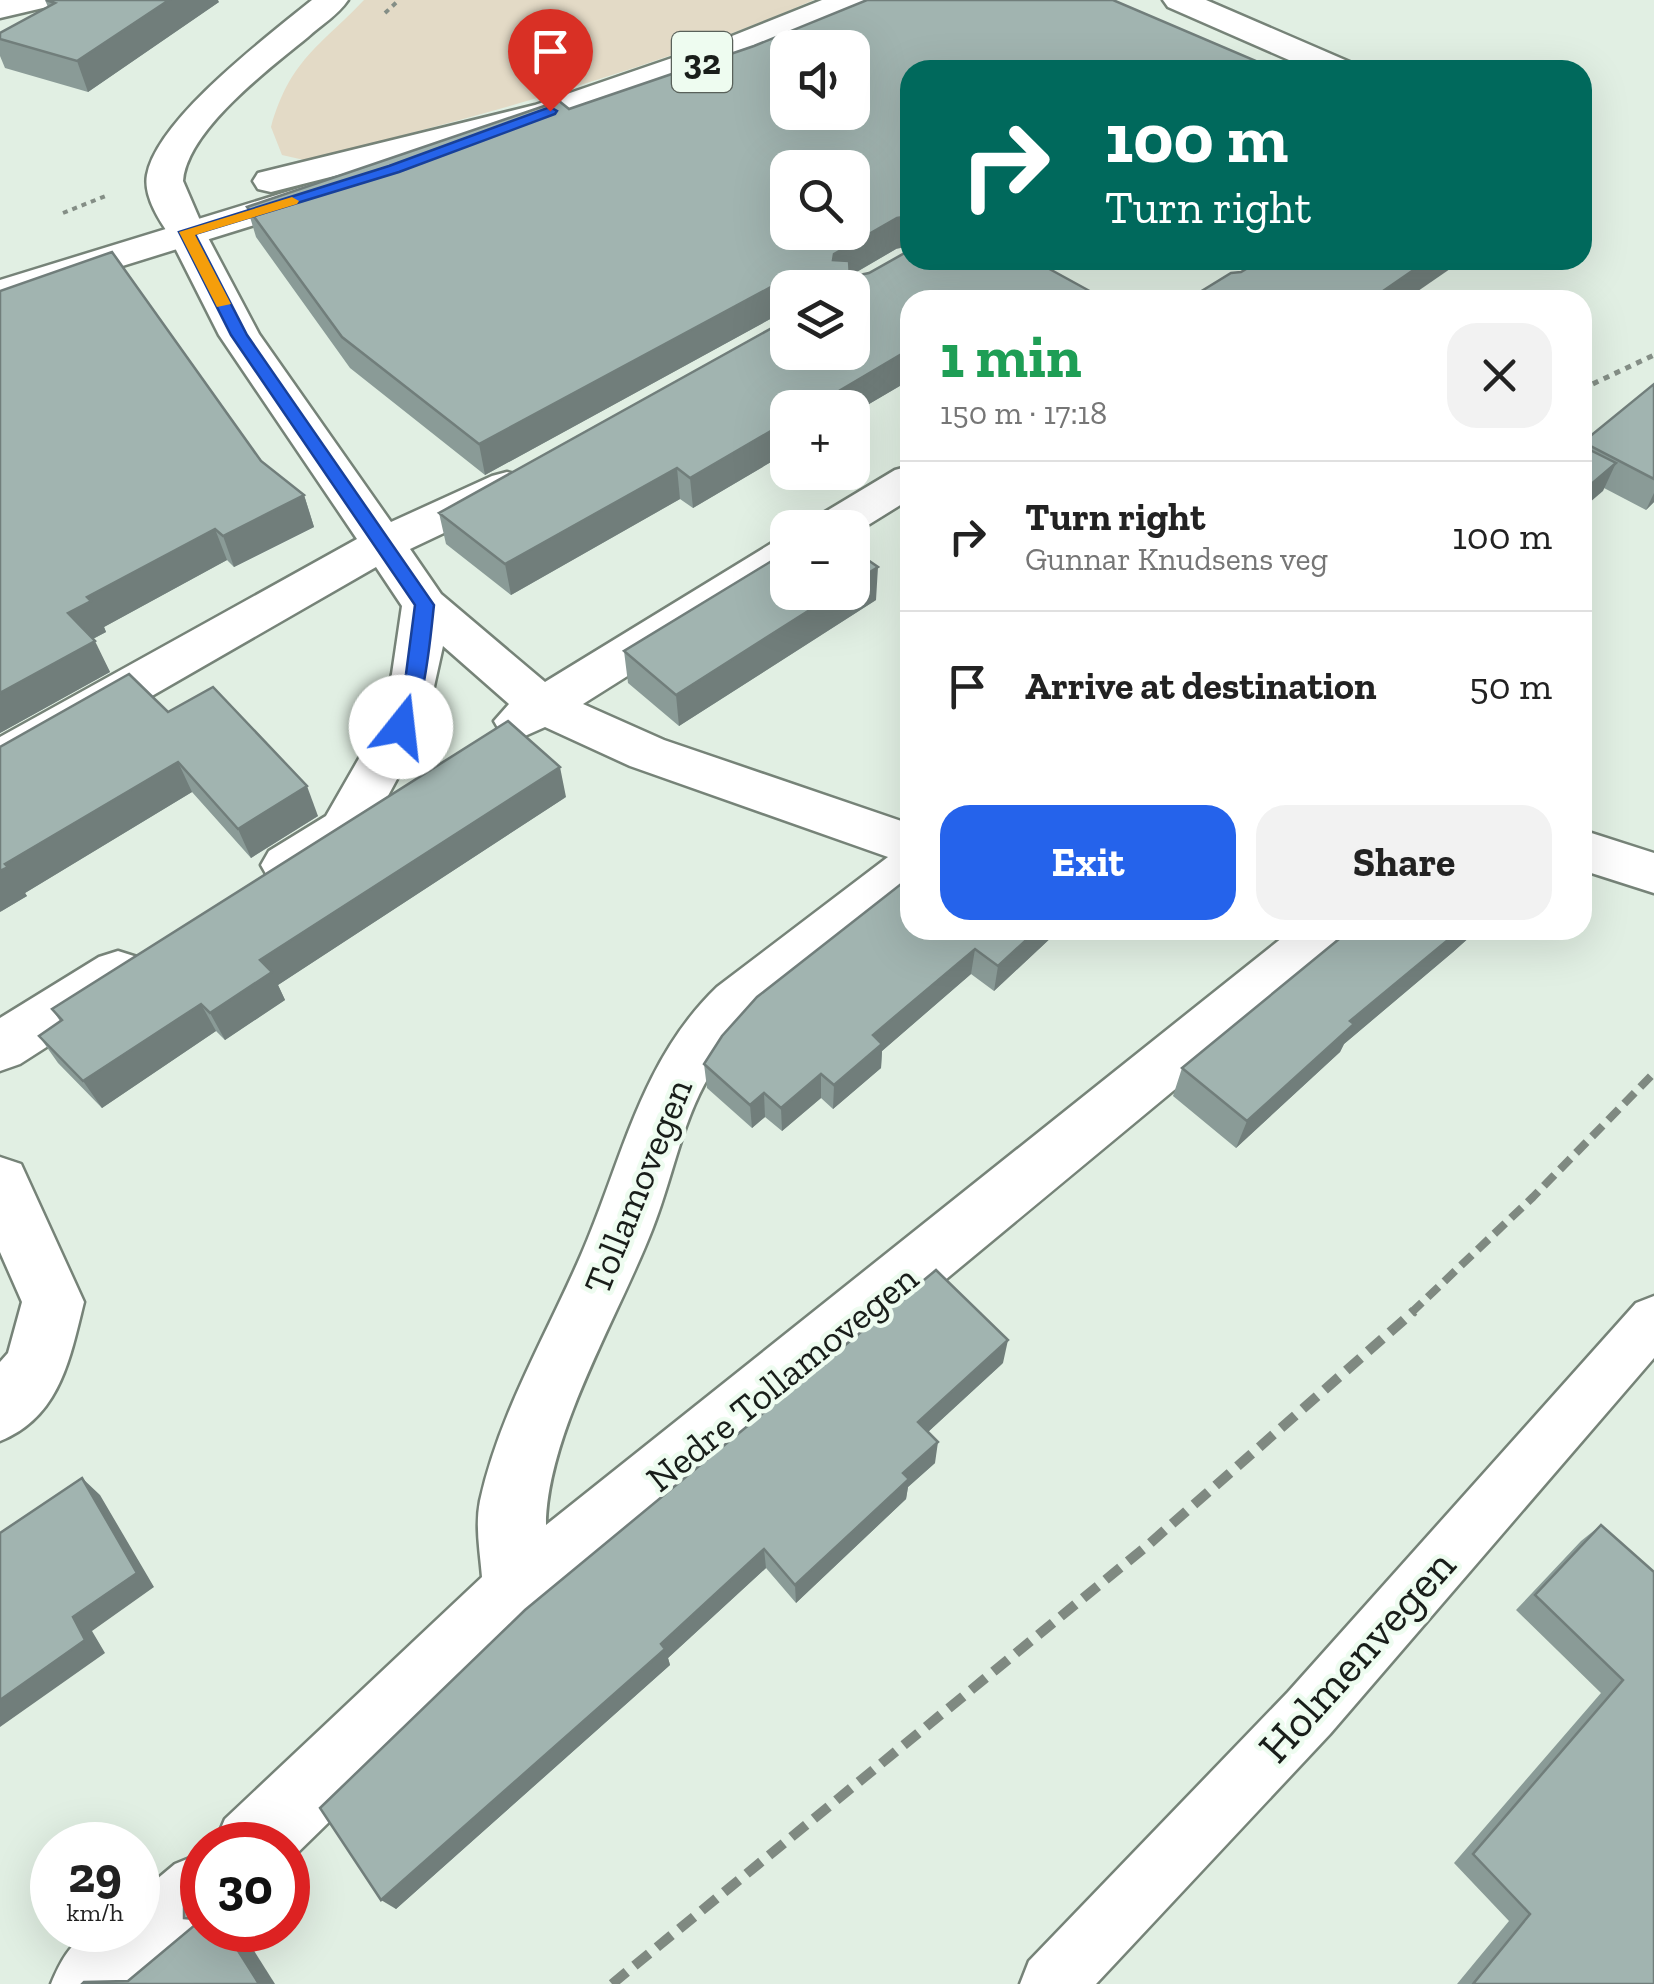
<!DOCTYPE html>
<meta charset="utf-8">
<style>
body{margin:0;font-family:"Zilla Slab",serif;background:#f2f2f2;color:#222;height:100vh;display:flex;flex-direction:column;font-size:38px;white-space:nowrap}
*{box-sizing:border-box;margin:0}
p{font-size:32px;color:#767676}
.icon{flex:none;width:55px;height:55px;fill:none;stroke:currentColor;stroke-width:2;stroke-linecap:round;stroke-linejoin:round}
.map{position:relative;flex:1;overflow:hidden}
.drawer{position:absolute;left:900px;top:290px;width:692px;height:650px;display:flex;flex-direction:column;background:#fff;border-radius:30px;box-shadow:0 10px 40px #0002}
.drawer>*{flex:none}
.top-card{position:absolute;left:900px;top:60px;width:692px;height:210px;border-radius:30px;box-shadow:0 10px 40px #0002;background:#00695c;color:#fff;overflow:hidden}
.fabs{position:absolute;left:770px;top:30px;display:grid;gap:20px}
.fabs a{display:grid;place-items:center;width:100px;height:100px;border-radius:20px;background:#fff;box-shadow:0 10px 40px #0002;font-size:50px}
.speed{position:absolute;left:30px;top:1822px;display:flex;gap:20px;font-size:50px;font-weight:700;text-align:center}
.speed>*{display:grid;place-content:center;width:130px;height:130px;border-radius:50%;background:#fff;box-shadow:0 10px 40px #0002;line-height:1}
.speed small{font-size:25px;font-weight:400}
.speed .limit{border:15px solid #d22;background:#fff;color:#111}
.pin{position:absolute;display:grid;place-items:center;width:85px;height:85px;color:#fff;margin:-102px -42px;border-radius:50% 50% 50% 0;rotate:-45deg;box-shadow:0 0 10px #0007}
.pin .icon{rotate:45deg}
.me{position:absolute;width:110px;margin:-55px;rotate:16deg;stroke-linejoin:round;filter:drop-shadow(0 0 8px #0008)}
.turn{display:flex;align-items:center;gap:35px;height:210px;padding:0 40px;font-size:45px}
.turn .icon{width:130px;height:130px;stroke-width:2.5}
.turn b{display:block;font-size:70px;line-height:85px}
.round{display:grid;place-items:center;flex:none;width:105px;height:105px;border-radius:30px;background:#f2f2f2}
.summary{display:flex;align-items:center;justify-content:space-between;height:170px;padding:0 40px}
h1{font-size:60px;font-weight:800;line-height:75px;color:#1e9e55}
.primary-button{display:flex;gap:20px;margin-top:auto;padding:20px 40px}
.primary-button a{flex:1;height:115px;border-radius:30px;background:#2563eb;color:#fff;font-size:40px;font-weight:800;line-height:115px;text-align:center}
.primary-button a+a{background:#f2f2f2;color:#222}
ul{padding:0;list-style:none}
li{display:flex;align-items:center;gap:30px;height:150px;padding:0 40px;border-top:2px solid #e0e0e0}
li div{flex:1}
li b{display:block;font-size:38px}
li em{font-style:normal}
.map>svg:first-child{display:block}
.green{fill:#e3dac6}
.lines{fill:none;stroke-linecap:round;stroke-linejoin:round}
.lane-casing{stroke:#768378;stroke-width:5}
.street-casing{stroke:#768378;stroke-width:5}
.secondary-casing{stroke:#768378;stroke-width:5}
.primary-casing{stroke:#768378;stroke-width:5}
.path-far1{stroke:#848e86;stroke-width:4;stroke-dasharray:5 5;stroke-linecap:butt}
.path{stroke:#848e86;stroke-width:5;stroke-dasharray:6 6;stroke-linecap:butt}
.lane{fill:#fff;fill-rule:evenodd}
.street{fill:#fff;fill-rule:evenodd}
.secondary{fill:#fff;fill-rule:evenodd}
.primary{fill:#fff;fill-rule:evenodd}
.rail-far1{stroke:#7f8981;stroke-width:8;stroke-dasharray:15 8;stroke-linecap:butt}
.rail{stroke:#7f8981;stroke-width:10;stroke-dasharray:19 10;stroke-linecap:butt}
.wall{fill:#8a9b97}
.shaded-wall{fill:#717e7b}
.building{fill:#a1b4b0;stroke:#717e7b;stroke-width:2.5;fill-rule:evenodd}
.route{fill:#2563eb;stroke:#184099;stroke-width:2.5}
.slow{fill:#f59e0b}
.labels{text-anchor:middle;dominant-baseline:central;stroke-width:9;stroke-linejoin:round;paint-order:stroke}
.shield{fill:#eefcf0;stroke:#59615a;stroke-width:2.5}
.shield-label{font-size:35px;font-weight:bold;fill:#191e1a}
.street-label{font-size:38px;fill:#191e1a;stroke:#eefcf0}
.near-street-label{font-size:45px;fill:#191e1a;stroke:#eefcf0}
</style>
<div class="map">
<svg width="1654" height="1984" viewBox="0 0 1654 1984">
<rect width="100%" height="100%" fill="#e1efe3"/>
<path class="green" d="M364,0H814C649,71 478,117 304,160L282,155L271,127C290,60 319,47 364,0Z"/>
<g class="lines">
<defs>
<path id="lane" d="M1654,1296V1358L1330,1734L1096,1984H1020L1029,1961L1288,1692L1636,1303Z"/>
<g id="street">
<path d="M0,0H52L47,7L0,18Z"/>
<path d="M1163,0H1206L1352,63L1357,70H1312L1168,7Z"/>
<path d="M186,221L199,224L205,232L259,334L391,522L492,476L507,472L522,476L529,486L522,496L410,549L441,594L545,682L772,543L788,539V575L583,704L664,740L910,824V898L756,1019C736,1039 717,1060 704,1085C680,1130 671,1183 652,1230C619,1315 547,1434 546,1525L1292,930H1357L1349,945L541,1615L288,1862V1845H214L225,1819L482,1577C480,1552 475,1526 480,1501C499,1414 546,1336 581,1255C622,1161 640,1061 717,987L888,857L630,766L545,727L518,739L501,733L494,721L509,704L443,646L425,727L362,844L305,879L287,885L269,879L261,865L269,851L326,816L377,727L392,674L402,606L376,567L18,773L0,778V737L357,539L219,335L167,232L173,224Z"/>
<path d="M910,466V499L852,535V528H809L815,518L895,470Z"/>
<path d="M1582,830L1654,853V893L1582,870Z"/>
<path d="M118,951L137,957L145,973L137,989L20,1064L0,1071V1018L99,957Z"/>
<path d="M0,1157L21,1164L84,1302C70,1358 60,1417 0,1441V1362L8,1353L22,1302L0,1252Z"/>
<path d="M202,1853V1930H214L150,1984H51C72,1934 86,1930 138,1930V1895L175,1864Z"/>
</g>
<path id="secondary" d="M312,0H348C338,15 321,25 308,37C270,68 187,130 183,181L205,232L199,240L186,243L173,240C161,223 143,197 147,175C157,119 268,36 312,0Z"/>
<g id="primary">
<path d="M822,0H865L860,7L730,60L509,138L497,141L484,138L271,192L258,189L253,181L258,173L535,105L707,46Z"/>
<path d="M322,181L335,184L340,192L335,200L0,304V280Z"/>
</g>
</defs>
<use href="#lane" class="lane-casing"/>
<use href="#street" class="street-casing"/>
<use href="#secondary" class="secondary-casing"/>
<use href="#primary" class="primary-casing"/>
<g class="path-far1">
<path d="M385,13L399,0"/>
<path d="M63,213L108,195"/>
</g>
<path class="path" d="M1582,389L1654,355"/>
<use href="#lane" class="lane"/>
<use href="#street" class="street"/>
<use href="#secondary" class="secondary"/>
<use href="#primary" class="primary"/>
<path class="rail-far1" d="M1411,1313L1533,1197L1654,1073"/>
<path class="rail" d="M612,1984L1148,1545L1414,1311"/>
</g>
<g class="wall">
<path d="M45,0L219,2L88,92L5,68L0,56V33L48,7Z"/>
<path d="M910,70L896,249L850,276V277L869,273L910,260H1058L1046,267L910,300V380L852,414L788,408V452L693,508L680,499L511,595L446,544L439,513L852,288L772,318L485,475L350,368L256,237L247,207L569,109Z"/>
<path d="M0,291L261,461L304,495L314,527L234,567L227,560L104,627L106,632L93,639L110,672L0,733Z"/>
<path d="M1654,384V502L1646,510L1604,488L1582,509L1583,442Z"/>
<path d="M876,600L679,726L628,683L624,651Z"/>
<path d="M168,712L318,816L251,858L192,792L25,893L27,896L0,912Z"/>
<path d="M566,797L278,985L285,1000L225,1040L216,1031L102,1108L58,1063L39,1036L60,1021L52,1009Z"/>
<path d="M910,877L1055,934L994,991L971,974L882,1051L881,1068L833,1109L821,1098L782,1131L765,1117L752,1128L707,1088L704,1064Z"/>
<path d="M1472,935L1453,952L1344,1044L1340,1052L1236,1148L1173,1096L1182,1068Z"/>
<path d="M1003,1363L928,1432L935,1463L908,1487L906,1499L796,1603L766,1568L668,1658L670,1665L396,1909L320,1808Z"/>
<path d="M1601,1525L1654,1572V1984H1457L1509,1921L1454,1863L1601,1693L1516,1610L1581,1541Z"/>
</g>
<g class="shaded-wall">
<path d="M169,0H218L219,2L88,92L77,61Z"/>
<path d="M910,216V246L896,249L834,285L833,288L834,254L897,218Z"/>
<path d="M1020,260H1058L1017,284Z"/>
<path d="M1225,260H1237L1223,268Z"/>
<path d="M1428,260H1463L1405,300H1370Z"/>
<path d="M790,283V288H788V315L772,318L485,475L479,444L771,287Z"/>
<path d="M910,349V380L852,414V408H810Z"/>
<path d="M788,421V452L693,508L690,478Z"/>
<path d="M1616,463L1603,491L1582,509V492Z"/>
<path d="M677,468L680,499L511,595L505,564Z"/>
<path d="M1654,493V502L1646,510Z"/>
<path d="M304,495L314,527L234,567L223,536Z"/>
<path d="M215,529L227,560L104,627L106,632L83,644L68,613L87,597Z"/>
<path d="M878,567L876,600L679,726L676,695L838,592H852V583Z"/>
<path d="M95,641L110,672L0,733V693Z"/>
<path d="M178,762L192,792L25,893L27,896L0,912V871L5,864Z"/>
<path d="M560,767L566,797L278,985L285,1000L225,1040L210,1013L260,960Z"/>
<path d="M307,786L318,816L251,858L238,829Z"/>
<path d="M1037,930H1056L1055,934L994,991L998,966Z"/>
<path d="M1460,930H1474L1472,935L1453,952L1344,1044L1340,1052L1236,1148L1247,1121L1350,1021Z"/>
<path d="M975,949L971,974L882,1051L881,1068L833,1109L834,1085L873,1035Z"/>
<path d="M201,1004L216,1031L102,1108L83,1081Z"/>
<path d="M821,1074V1098L782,1131L781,1108Z"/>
<path d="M764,1093L765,1117L752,1128L750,1105Z"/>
<path d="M1008,1340L1003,1363L916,1443L918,1422Z"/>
<path d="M938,1442L935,1463L908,1487L906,1499L796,1603L795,1585L903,1473Z"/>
<path d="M82,1478L100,1495L154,1587L92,1631L105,1653L0,1727V1700Z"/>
<path d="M764,1549L766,1568L668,1658L670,1665L396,1909L381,1900Z"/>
<path d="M225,1930H241L275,1984H259Z"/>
</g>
<g class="building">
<path d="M46,0H169L77,61L0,39V33L55,3Z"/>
<path d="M867,0H1113L1277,70H910V216L897,218L834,254L833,260L849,261L850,277L869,273L910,250V260H1033L1106,300H910V349L810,408H788V421L690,478L677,468L505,564L439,513L788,319V352H852V288H790V283L771,287L479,444L342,337L247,207L559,101L569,109L754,46ZM788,48H852V112H788ZM788,168H852V232H788Z"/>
<path d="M112,252L261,461L304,495L223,536L215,529L87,597L91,601L68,613L95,641L0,693V291Z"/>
<path d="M1261,260H1428L1370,300H1187L1231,273L1241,272Z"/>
<path d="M1654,384V479L1583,442Z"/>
<path d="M1582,446L1616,463L1582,492Z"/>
<path d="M852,549L878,567L852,583Z"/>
<path d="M788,551V592H838L676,695L624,651Z"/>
<path d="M129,674L168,712L213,687L307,786L238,829L178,762L5,864L8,867L0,871V747Z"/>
<path d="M508,721L560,767L260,960L272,972L210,1013L201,1004L83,1081L39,1036L62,1020L52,1009Z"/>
<path d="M910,877V930H1037L998,966L975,949L873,1035L882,1044L834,1085L821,1074L781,1108L764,1093L750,1105L704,1064L722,1036L757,997Z"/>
<path d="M1350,930H1460L1350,1021L1354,1024L1247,1121L1182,1068Z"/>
<path d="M936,1270L1008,1340L918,1422L938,1442L903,1473L909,1479L795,1585L764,1549L661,1644L665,1649L381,1900L320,1808L525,1610Z"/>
<path d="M82,1478L137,1573L73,1617L85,1640L0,1700V1533Z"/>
<path d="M1601,1525L1654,1572V1984H1473L1530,1914L1473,1854L1623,1680L1535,1595Z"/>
<path d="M198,1885L202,1893V1930H225L259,1984H82L84,1982L128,1981L195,1925V1919L184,1918V1897Z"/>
</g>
<path class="route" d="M550,107L557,111L555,114L399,172L195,234L247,335L434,605C431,630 424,726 401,734L391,727L406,674L415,605L231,335L179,232L389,166Z"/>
<path class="slow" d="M292,197L299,201L297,204L195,235L231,304L217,307L179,232Z"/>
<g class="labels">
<rect class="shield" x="672" y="32" width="60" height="60" rx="8"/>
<g class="shield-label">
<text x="702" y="62">32</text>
</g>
<g class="street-label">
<text transform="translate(638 1186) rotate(-68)">Tollamovegen</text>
<text transform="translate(782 1378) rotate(-39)">Nedre Tollamovegen</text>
</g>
<g class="near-street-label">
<text transform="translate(1357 1656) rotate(-48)">Holmenvegen</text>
</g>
</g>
</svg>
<div class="fabs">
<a><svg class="icon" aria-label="sound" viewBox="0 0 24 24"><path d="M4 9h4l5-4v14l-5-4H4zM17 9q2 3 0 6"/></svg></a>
<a><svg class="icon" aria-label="search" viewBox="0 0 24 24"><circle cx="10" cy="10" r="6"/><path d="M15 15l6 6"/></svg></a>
<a><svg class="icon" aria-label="layers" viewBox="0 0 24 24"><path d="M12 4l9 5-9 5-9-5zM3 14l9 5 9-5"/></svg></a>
<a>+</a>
<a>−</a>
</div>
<div class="speed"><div>29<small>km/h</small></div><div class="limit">30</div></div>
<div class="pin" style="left:550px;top:111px;background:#d93025"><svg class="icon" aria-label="arrive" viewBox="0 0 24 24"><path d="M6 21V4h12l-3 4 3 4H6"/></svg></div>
<svg class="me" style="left:401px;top:727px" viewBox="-20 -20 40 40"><circle r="19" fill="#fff"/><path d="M0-13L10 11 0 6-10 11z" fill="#2563eb"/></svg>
<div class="top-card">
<div class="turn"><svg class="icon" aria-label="right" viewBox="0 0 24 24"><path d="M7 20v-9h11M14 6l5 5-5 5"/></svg><div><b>100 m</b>Turn right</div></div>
</div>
<section class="drawer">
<div class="summary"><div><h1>1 min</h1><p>150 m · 17:18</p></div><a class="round"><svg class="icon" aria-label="close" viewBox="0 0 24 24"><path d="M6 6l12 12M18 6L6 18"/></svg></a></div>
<ul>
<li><svg class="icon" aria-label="right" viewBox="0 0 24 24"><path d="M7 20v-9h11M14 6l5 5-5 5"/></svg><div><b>Turn right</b><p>Gunnar Knudsens veg</p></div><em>100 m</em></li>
<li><svg class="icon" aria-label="arrive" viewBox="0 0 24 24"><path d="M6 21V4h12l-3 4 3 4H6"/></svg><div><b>Arrive at destination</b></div><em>50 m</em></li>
</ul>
<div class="primary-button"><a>Exit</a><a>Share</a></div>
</section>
</div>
